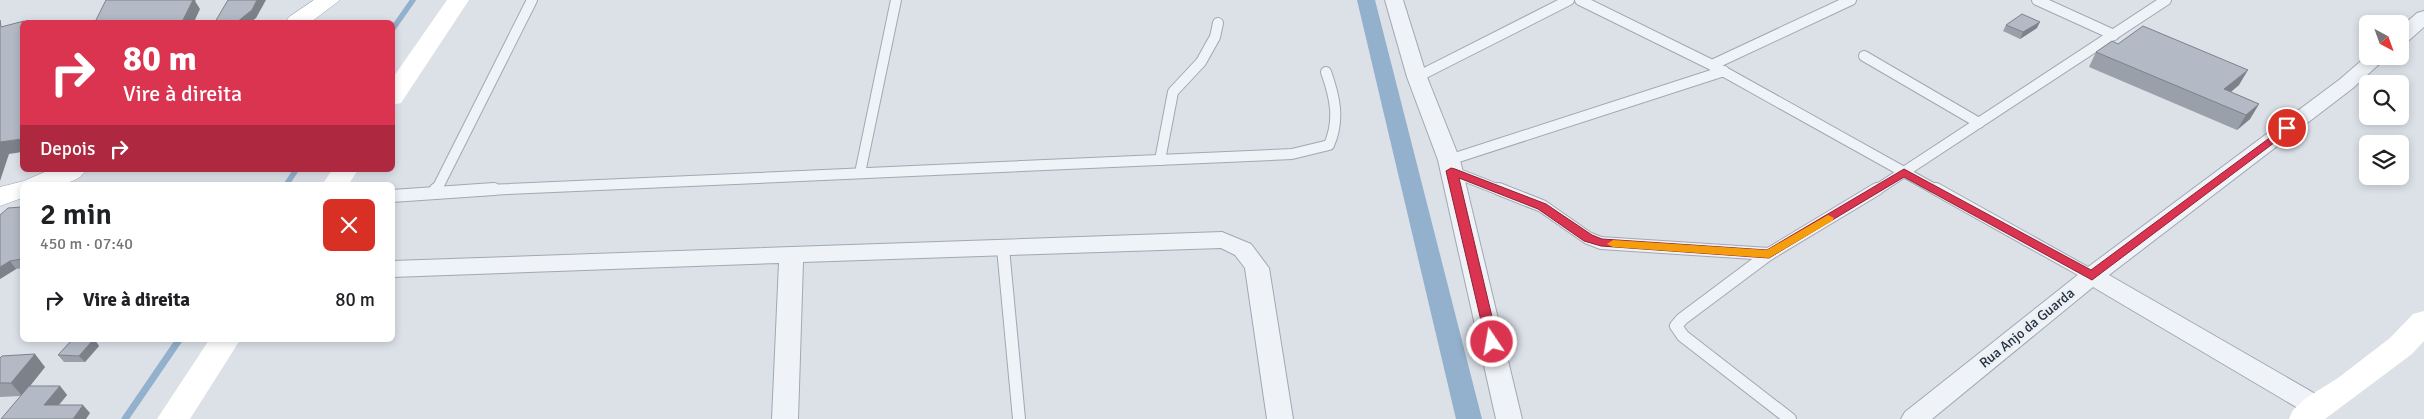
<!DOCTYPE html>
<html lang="pt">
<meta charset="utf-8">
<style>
body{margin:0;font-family:Signika,sans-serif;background:#f6f6f6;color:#202124;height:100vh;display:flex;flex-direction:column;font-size:19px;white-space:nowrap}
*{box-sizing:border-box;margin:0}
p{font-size:16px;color:#757577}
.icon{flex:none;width:28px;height:28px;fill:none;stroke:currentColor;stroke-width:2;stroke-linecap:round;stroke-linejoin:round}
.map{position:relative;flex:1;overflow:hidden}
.side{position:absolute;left:20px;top:182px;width:375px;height:160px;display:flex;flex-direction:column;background:#fff;border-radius:8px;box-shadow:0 2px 8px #0003}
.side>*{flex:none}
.banner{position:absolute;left:20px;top:20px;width:375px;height:152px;border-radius:8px;box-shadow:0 2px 8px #0003;background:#da3451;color:#fff;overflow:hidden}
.needle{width:32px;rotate:139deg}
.fabs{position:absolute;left:2359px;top:15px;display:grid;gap:10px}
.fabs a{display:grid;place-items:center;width:50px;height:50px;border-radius:8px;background:#fff;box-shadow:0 2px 8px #0003;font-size:25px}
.pin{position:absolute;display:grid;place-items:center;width:42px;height:42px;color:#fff;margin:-21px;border:2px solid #fff;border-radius:50%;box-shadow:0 1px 5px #0007}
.me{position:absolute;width:55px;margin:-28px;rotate:348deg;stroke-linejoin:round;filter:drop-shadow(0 0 4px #0008)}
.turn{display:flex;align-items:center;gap:18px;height:105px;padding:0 20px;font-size:22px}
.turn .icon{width:65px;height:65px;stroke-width:2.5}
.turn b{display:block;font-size:35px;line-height:42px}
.then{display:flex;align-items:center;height:48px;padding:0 20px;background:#0003;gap:10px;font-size:19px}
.round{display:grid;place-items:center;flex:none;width:52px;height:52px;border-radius:8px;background:#f6f6f6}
.headline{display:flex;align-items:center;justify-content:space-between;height:85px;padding:0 20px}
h1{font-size:30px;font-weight:600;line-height:38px}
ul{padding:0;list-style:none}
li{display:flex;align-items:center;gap:15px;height:65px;padding:0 20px}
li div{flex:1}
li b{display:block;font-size:19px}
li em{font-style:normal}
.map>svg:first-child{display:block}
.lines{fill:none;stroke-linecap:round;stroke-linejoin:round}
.stream-far1{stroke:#93b0cc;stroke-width:5.5}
.stream{stroke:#93b0cc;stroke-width:7}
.canal{fill:#93b0cc;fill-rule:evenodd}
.lane-far1-casing{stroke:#a1a8b2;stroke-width:12}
.lane-casing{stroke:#a1a8b2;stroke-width:14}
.street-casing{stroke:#a1a8b2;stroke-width:2}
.primary-casing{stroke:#9aa5b4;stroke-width:1}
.lane-far1{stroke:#eff2f6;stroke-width:10}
.lane{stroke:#eff2f6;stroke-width:12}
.street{fill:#eff2f6;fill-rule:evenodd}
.secondary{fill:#fff;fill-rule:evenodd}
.primary{fill:#fff;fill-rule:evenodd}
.wall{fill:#9aa0a9}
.shaded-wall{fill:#7d828a}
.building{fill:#b3bac5;stroke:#7d828a}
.route{fill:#da3451;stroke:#8e2235}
.slow{fill:#f59e0b}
.labels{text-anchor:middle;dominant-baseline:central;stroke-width:5;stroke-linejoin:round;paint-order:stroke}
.street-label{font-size:14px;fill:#242f3f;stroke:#ebf0f5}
</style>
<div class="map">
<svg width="2424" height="419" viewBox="0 0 2424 419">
<rect width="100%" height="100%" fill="#dce1e8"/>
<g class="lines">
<g class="stream-far1">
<path d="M392,30L413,0"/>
<path d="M286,185L296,170"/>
</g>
<path class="stream" d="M125,419L179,340"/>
<path class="canal" d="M1357,0H1375L1482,419H1456Z"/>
<defs>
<g id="lane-far1">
<path d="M1580,0L1712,65L1938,191"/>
<path d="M2037,0L2114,35"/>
<path d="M1864,56L1979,123"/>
<path d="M1712,65L1851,0"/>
<path d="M1417,77L1569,0"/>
<path d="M1160,160L1173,92L1201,62L1215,37L1218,23"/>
<path d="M1449,160L1724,71"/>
<path d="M1451,171L1502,191"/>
<path d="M860,173L896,0"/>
<path d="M436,191L532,0"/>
<path d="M466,191L1292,154L1329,145C1340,120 1335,97 1326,72"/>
<path d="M1875,191L2166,0"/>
</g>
<g id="lane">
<path d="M1499,189L1542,206L1588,238L1601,243L1769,254L1877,189"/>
<path d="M1936,189L2092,276"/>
<path d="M435,192L436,189"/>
<path d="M392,196L494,189"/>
<path d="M1003,248L1019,419"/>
<path d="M1769,254L1682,319L1676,326L1683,336L1790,419"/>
</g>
<g id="street">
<path d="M1385,0H1403L1427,77L1460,160L1522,419H1496L1438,160L1407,77Z"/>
<path d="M2424,11V27L2407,42L2400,44V28L2417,13Z"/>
<path d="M2368,55L2388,56L2353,88L2109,275L2326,400L2330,407L2326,414L2317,417L2308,414L2093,287L1932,419H1901L1905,412L2084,270L2339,80Z"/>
<path d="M1222,232L1251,244L1269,268L1293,419H1267L1245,268L1235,255L1221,248L803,262L798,419H772L779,263L392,277V261Z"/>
</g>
<g id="primary">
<path d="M314,0H340L311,22H286L289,17Z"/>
<path d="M49,170H86C74,189 43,185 22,185V198L0,206V187L24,181Z"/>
</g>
</defs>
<use href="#lane-far1" class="lane-far1-casing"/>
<use href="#lane" class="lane-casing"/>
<use href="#street" class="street-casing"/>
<use href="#primary" class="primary-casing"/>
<use href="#lane-far1" class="lane-far1"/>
<use href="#lane" class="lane"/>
<use href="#street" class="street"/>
<g class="secondary">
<path d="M447,0H469L401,103L392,105V79Z"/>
<path d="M332,170H358L348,185H322Z"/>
<path d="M2424,311V341L2412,354L2325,419H2289L2293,410L2306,398L2338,378L2390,338L2413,314Z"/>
<path d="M209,340H240L190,419H157Z"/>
</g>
<use href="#primary" class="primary"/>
</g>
<g class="wall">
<path d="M2006,25L2037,28L2020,39L2003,31Z"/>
<path d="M2118,44L2239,85L2231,92L2259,104L2250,119L2237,130L2089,67L2096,52Z"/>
<path d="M22,207V268L16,269L0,279Z"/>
<path d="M72,340H136L135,342H96L99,346L85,362H64L58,355Z"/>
<path d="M0,358L45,367L30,386H60L67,395L59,405L90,413L21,396L0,397Z"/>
</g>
<g class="shaded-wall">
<path d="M188,0H196L195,1L200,9L194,22H182Z"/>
<path d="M257,0H266L256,18L251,22H237Z"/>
<path d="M2040,22L2037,28L2020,39L2023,32Z"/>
<path d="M2248,70L2239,85L2217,103L2224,89Z"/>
<path d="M2259,104L2250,119L2237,130L2246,115Z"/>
<path d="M22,139V152L9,154L0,181V142Z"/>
<path d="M10,261L16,269L0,279V267Z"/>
<path d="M93,340H95L99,346L85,362L79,356Z"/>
<path d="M35,354L45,367L22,396L11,383Z"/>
<path d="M60,386L67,395L51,414L44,405Z"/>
<path d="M83,405L90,413L86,419H73Z"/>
</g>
<g class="building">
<path d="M106,0H193L182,22H95Z"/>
<path d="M228,0H257L252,10L237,22H215Z"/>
<path d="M2022,14L2040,22L2023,32L2006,25Z"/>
<path d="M0,20L1,27L24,21L25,22H22V139L0,142V144Z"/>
<path d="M2143,26L2248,70L2224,89L2259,104L2246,115L2096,52L2112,41L2118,44Z"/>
<path d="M22,207V259L10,261L0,267V215L8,208Z"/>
<path d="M72,340H93L79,356L58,355Z"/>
<path d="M35,354L11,383H0V358L2,356Z"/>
<path d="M29,386H60L44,405H83L73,419H1Z"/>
</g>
<path class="route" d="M2287,125L2291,126V130L2092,280L1904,177L1769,258L1601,246L1584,241L1538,209L1459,178L1498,342L1492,346L1486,342L1446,171L1451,168L1455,169L1546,204L1592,235L1602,239L1767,250L1904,169L2091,270Z"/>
<path class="slow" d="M1828,215L1834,218L1832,221L1769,258L1613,247L1607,244L1613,240L1767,250Z"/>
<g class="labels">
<g class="street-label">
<text transform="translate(2027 328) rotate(-39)">Rua Anjo da Guarda</text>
</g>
</g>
</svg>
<div class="fabs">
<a><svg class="needle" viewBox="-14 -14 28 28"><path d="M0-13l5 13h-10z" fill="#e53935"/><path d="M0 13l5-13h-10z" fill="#757577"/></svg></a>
<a><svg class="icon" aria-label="search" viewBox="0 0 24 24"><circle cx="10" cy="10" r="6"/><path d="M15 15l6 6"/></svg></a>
<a><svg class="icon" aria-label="layers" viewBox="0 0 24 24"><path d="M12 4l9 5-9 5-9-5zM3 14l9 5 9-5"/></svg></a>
</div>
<div class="pin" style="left:2287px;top:128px;background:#d93025"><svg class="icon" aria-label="arrive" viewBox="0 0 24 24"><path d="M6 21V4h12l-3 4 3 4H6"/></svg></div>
<svg class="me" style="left:1492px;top:342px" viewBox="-20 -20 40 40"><circle r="17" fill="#da3451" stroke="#fff" stroke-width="3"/><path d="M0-11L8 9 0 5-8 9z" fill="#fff"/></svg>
<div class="banner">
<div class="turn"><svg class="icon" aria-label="right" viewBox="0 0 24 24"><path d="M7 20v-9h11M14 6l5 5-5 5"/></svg><div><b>80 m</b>Vire à direita</div></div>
<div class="then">Depois<svg class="icon" aria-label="right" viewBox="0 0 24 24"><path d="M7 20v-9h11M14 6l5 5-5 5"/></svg></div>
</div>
<section class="side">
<div class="headline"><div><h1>2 min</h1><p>450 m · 07:40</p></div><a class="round" style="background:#d93025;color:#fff"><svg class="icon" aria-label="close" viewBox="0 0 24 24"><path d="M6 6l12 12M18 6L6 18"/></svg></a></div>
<ul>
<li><svg class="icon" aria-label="right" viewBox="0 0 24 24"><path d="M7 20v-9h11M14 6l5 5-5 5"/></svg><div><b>Vire à direita</b></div><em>80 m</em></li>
</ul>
</section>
</div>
